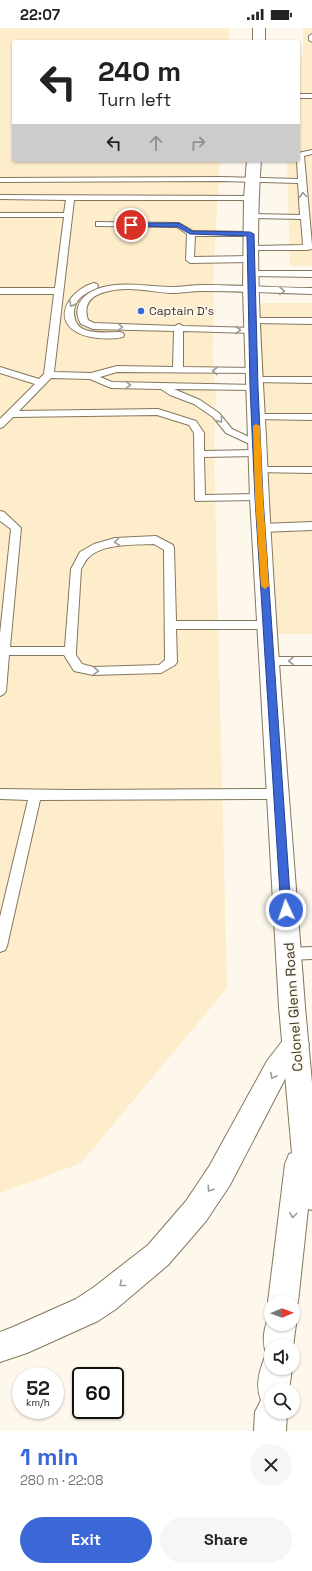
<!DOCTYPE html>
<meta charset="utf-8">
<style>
body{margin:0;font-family:"Space Grotesk",sans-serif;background:#f6f6f6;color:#222;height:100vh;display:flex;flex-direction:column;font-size:15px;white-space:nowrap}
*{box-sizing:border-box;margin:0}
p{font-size:13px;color:#767676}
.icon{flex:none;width:22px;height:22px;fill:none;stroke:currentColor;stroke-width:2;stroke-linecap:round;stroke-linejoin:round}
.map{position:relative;height:1403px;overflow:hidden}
.side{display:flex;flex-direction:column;background:#fff;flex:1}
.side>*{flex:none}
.hud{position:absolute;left:12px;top:12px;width:288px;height:122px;border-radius:4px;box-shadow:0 1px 3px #0004;background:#fff;color:#222;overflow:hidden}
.needle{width:26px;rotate:89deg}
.tools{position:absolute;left:264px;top:1267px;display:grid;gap:8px}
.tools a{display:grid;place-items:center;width:36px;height:36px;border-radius:50%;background:#fff;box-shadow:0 1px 3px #0004;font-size:20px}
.speed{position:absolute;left:12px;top:1339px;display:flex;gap:8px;font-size:20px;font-weight:700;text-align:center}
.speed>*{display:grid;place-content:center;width:52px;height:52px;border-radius:50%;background:#fff;box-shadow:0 1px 3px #0004;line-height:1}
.speed small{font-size:10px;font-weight:400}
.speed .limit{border:2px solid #111;border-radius:6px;background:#fff;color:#111}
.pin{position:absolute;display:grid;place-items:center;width:34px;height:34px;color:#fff;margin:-17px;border:2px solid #fff;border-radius:50%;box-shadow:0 1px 4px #0007}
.me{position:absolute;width:44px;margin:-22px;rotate:357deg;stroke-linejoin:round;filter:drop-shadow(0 0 3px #0008)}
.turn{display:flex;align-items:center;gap:14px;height:84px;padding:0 20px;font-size:18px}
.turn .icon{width:52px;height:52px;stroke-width:2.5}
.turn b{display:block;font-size:28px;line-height:34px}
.lanes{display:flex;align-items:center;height:38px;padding:0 20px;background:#0003;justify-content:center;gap:20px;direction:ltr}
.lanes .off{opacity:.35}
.round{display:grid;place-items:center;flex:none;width:42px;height:42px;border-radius:21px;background:#f6f6f6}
.head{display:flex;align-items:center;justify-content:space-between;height:68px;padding:0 20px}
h1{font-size:24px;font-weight:700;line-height:30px;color:#3c67d7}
.primary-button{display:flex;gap:8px;margin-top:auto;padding:8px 20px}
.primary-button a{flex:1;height:46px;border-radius:24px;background:#3c67d7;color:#fff;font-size:16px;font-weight:700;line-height:46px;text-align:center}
.primary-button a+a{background:#f6f6f6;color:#222}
.status{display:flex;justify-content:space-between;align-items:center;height:28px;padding:0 20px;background:#fff;direction:ltr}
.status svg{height:11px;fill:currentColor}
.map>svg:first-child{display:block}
.built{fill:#feedca}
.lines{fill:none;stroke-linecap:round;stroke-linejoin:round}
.service-casing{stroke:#84775e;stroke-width:2}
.secondary-casing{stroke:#84775e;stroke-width:2}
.primary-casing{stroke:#84775e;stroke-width:2}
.service{fill:#fff;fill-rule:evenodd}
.secondary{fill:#fff;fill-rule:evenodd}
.primary{fill:#fff;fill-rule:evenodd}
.oneway{stroke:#9e9b96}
.route{fill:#3c67d7;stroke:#27438c}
.slow{fill:#f59e0b}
.poi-dot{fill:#3c67d7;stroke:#fdf7ec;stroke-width:1.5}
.labels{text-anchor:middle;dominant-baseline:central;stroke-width:3;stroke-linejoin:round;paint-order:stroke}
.far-poi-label{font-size:12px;fill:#3c372c;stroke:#fdf7ec;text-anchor:start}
.street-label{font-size:14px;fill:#3c372c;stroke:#fdf7ec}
</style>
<div class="status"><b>22:07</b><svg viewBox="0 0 49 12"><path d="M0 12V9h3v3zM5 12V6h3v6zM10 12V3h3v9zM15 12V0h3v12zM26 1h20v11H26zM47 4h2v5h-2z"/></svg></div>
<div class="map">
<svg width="312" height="1403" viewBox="0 0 312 1403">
<rect width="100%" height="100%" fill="#fdf7ec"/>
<g class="built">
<path d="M0,0H229V14H14V132H220L214,231L213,343L216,359L214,426L227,960L81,1135L0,1165Z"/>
<path d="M303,0H312V238H290L287,132H298V34L303,27Z"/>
<path d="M252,275H312V606H268Z"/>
</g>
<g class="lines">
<defs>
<g id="service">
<path d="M312,6V14L309,12V8Z"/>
<rect x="298" y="66" width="14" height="4"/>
<path d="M312,122V126L304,128L312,217V221L307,222H252L248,220L252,218L303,217L301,191L251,190L247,188L251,186L300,187L298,155L223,153L0,154V150L223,149L298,151L297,132H298V125Z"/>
<path d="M0,167L254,168L255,170L251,172H74L54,344L91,345L117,338L173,339L174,303L93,301L81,296C71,279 83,265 100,260C124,253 148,259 172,259C182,259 192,257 203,257C239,257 276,260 312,260V266C275,265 239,263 202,263C192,263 182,265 172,265C150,264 127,257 105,264C90,268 83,277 88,292L94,295L175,298L179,296L183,298L255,300L256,302L255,304L252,305L183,303V339L254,340L257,341L259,343L257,345L117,344L100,349L112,354L257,357L259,359L254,362L174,361L200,372L219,385L232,401L260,414L262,416L260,418H254L226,405L213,389L194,376L170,367L161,361L111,360L90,351L51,350L19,383L158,381L196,393L204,405V423L258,422L263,425L258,428L204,429L205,467L259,466L263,468L264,470L263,472L196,473L195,471L194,405L189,397L157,387L13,389L3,399L0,400V391L35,356L0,345V339L39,351L44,346L54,266H0V260H55L64,189H0V185H64L66,172L0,171Z"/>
<path d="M96,194L179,195L193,203L250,204L254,206L253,208H195L194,229L251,228L255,231L251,234L190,235L186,232L187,206L177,199L99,198H96Z"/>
<path d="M251,243H312V249L248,248L247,246Z"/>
<path d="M94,255L97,256L98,258L97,260C90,263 84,266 79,271C71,280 73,296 83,301C94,306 108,304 120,304L123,305L124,307L123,309C110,312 86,311 75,303C51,287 74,260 94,255Z"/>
<path d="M252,290H312V296L249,295L248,293Z"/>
<path d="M254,349H312V355L251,354L249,352L251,350Z"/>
<path d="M256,386H312V392L253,391L251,389L253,387Z"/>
<path d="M258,439H312V445L254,444L253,442Z"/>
<path d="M0,483L4,484L21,500L10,619H65L71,541L80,524L94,516L115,510L156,508L173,517L174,520L176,593H268L272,594L274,597L272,600L268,601H176L177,634L175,637L161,645L93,647L74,643L64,627H9L6,663L4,666L0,668V606L11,501L0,493ZM154,516L164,522L165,632L159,637L93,639L82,636L76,627V623L81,541C83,538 85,533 88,530C102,515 135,517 154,516Z"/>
<path d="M312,494V502L261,504L257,503L256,500L257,497L261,496Z"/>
<path d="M269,629H312V637H269L265,636L263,633L265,630Z"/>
<path d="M0,761L70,762L279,761L283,762L285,766L283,770L279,771L40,772L7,918L5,922L0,924V889L28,772L0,771Z"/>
<path d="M312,919V931L288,932L283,930L281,926L283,922L288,920Z"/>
</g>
<path id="secondary" d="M296,1003L305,1007L309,1016L305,1025L285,1051L230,1157L206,1193L168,1237L116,1281L98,1293L27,1325L0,1334V1304L13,1299L76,1271L94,1259L148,1217L186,1173L210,1137L267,1033L287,1007Z"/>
<g id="primary">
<rect x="253" y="0" width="12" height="14"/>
<path d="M247,132H261C254,224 261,317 266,409C274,599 291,789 305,979L312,1055V1182L308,1181L298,1274L293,1285V1274H271V1281L268,1274L285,1136L289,1126L292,1125L279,979L250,470L243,262L244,170Z"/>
<path d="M270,1285L271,1296H293V1288L296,1296L293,1319L271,1318V1340H292L289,1362H271V1384H287L286,1403H254L255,1384L261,1372C255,1358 259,1343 265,1329L267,1328C261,1313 264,1300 270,1285Z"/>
</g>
</defs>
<use href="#service" class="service-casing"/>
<use href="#secondary" class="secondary-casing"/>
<use href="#primary" class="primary-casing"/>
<use href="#service" class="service"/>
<use href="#secondary" class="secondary"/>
<use href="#primary" class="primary"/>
</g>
<defs><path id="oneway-chevron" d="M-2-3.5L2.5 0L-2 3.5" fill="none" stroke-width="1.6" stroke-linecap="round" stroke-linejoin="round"/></defs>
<g class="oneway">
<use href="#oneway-chevron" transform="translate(303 167) rotate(-94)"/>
<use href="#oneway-chevron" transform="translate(282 263) rotate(1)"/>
<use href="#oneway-chevron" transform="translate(72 276) rotate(119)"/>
<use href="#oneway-chevron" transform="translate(120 299) rotate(1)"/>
<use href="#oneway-chevron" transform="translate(238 302)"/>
<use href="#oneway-chevron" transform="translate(215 343) rotate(-180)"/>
<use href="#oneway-chevron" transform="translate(128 357) rotate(1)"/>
<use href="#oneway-chevron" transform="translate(220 392) rotate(51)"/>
<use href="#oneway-chevron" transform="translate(117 514) rotate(173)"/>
<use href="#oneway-chevron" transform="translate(291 633) rotate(179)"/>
<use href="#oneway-chevron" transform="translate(96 643) rotate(2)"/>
<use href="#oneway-chevron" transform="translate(273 1048) rotate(118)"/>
<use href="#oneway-chevron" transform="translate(210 1161) rotate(124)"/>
<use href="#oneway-chevron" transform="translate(293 1187) rotate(97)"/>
<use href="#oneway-chevron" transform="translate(122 1256) rotate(141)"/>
</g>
<path class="route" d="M129,195H179L192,203L250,204L254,206L258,359L263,470L291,882L289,885L286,887L282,885L281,882L255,470L250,359L247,208L190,206L178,199L131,198L128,197Z"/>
<path class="slow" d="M256,396L260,398L263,470L269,558L265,561L261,558L255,470L253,398Z"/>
<circle class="poi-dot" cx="141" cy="283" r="4"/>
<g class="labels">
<g class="far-poi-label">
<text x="149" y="283">Captain D's</text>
</g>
<g class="street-label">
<text transform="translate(293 979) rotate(-94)">Colonel Glenn Road</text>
</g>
</g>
</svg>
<div class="tools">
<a><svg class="needle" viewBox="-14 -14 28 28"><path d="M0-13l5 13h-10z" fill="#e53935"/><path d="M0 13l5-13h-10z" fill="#767676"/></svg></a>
<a><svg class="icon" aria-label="sound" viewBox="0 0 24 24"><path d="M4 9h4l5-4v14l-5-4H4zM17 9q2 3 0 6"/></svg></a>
<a><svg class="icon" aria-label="search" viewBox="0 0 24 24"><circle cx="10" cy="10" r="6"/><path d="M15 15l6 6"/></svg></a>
</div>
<div class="speed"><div>52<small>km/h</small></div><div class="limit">60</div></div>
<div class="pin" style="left:131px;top:197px;background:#d93025"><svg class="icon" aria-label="arrive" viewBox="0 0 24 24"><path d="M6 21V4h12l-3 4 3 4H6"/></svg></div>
<svg class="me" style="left:286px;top:882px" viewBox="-20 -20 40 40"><circle r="17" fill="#3c67d7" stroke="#fff" stroke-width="3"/><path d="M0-11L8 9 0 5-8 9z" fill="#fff"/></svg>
<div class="hud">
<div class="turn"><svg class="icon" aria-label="left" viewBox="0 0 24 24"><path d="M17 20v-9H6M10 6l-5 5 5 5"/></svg><div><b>240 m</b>Turn left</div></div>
<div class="lanes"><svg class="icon" aria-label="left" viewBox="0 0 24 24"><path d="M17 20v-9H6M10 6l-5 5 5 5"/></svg><svg class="icon off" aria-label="ahead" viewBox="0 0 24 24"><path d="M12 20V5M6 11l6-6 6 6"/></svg><svg class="icon off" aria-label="right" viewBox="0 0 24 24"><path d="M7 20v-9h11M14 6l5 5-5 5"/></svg></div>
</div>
</div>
<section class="side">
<div class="head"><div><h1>1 min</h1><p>280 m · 22:08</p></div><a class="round"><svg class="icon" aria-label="close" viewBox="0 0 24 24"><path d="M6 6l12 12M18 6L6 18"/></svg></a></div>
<div class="primary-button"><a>Exit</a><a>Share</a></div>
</section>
